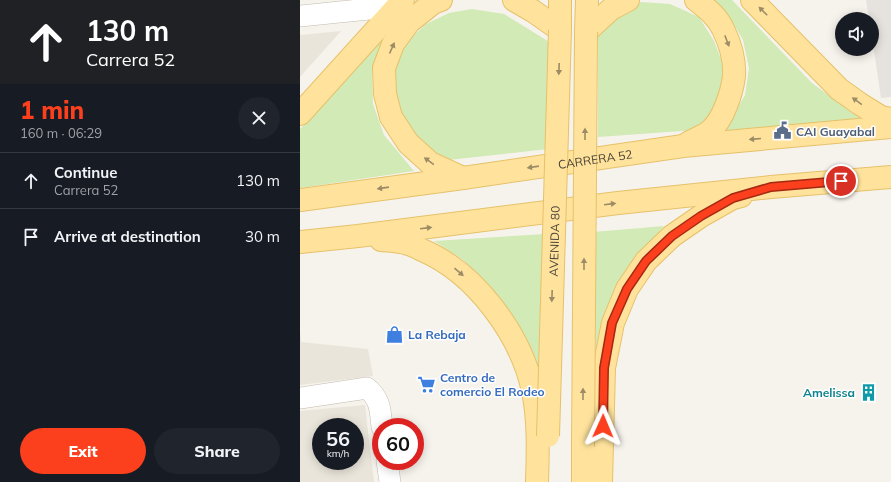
<!DOCTYPE html>
<meta charset="utf-8">
<style>
body{margin:0;font-family:Mulish,sans-serif;background:#20242c;color:#f1f3f6;height:100vh;display:flex;flex-direction:column;font-size:15px;white-space:nowrap}
*{box-sizing:border-box;margin:0}
p{font-size:13px;color:#9ea1a6}
.icon{flex:none;width:22px;height:22px;fill:none;stroke:currentColor;stroke-width:2;stroke-linecap:round;stroke-linejoin:round}
.map{position:relative;flex:1;overflow:hidden}
.drawer{display:flex;flex-direction:column;background:#171b24;width:300px}
.drawer>*{flex:none}
.banner{background:#202124;color:#fff;overflow:hidden}
.tools{position:absolute;left:535px;top:12px;display:grid;gap:8px}
.tools a{display:grid;place-items:center;width:44px;height:44px;border-radius:50%;background:#171b24;box-shadow:0 2px 10px #0003;font-size:20px}
.speed{position:absolute;left:12px;top:418px;display:flex;gap:8px;font-size:20px;font-weight:700;text-align:center}
.speed>*{display:grid;place-content:center;width:52px;height:52px;border-radius:50%;background:#171b24;box-shadow:0 2px 10px #0003;line-height:1}
.speed small{font-size:10px;font-weight:400}
.speed .limit{border:6px solid #d22;background:#fff;color:#111}
.pin{position:absolute;display:grid;place-items:center;width:34px;height:34px;color:#fff;margin:-17px;border:2px solid #fff;border-radius:50%;box-shadow:0 1px 4px #0007}
.me{position:absolute;width:44px;margin:-22px;rotate:1deg;stroke-linejoin:round;filter:drop-shadow(0 0 3px #0008)}
.turn{display:flex;align-items:center;gap:14px;height:84px;padding:0 20px;font-size:18px}
.turn .icon{width:52px;height:52px;stroke-width:2.5}
.turn b{display:block;font-size:28px;line-height:34px}
.round{display:grid;place-items:center;flex:none;width:42px;height:42px;border-radius:21px;background:#20242c}
.headline{display:flex;align-items:center;justify-content:space-between;height:68px;padding:0 20px}
h1{font-size:24px;font-weight:800;line-height:30px;color:#fc3f1d}
.button{display:flex;gap:8px;margin-top:auto;padding:8px 20px}
.button a{flex:1;height:46px;border-radius:24px;background:#fc3f1d;color:#fff;font-size:16px;font-weight:800;line-height:46px;text-align:center}
.button a+a{background:#20242c;color:#f1f3f6}
ul{padding:0;list-style:none}
li{display:flex;align-items:center;gap:12px;height:56px;padding:0 20px;border-top:1px solid #363941}
li div{flex:1}
li b{display:block;font-size:15px}
li em{font-style:normal}
main{display:flex;flex:1;min-height:0}
.map>svg:first-child{display:block}
.residential{fill:#eae5da;fill-rule:evenodd}
.industrial{fill:#e6e2dd}
.green{fill:#d2eab5}
.lines{fill:none;stroke-linecap:round;stroke-linejoin:round}
.minor-casing{stroke:#c2bbae;stroke-width:22}
.major-casing{stroke:#e6c16a;stroke-width:24}
.minor{stroke:#fff;stroke-width:21}
.major{stroke:#ffe39c;stroke-width:22}
.major-bridge-casing{stroke:#e6c16a;stroke-width:24;stroke-linecap:butt}
.major-bridge{stroke:#ffe39c;stroke-width:22}
.oneway{fill:#9c8c66}
.route-casing{stroke:#a42913;stroke-width:10}
.route{stroke:#fc3f1d;stroke-width:7}
.labels{text-anchor:middle;dominant-baseline:central;stroke-width:3;stroke-linejoin:round;paint-order:stroke}
.service-label{font-size:12px;font-weight:bold;fill:#4e5e75;stroke:#fff;text-anchor:start}
.street-label{font-size:12px;fill:#4b4439;stroke:#fff}
.shop-label{font-size:12px;font-weight:bold;fill:#366cbe;stroke:#fff;text-anchor:start}
.culture-label{font-size:12px;font-weight:bold;fill:#0d838f;stroke:#fff;text-anchor:end}
</style>
<main>
<section class="drawer">
<div class="banner">
<div class="turn"><svg class="icon" aria-label="ahead" viewBox="0 0 24 24"><path d="M12 20V5M6 11l6-6 6 6"/></svg><div><b>130 m</b>Carrera 52</div></div>
</div>
<div class="headline"><div><h1>1 min</h1><p>160 m · 06:29</p></div><a class="round"><svg class="icon" aria-label="close" viewBox="0 0 24 24"><path d="M6 6l12 12M18 6L6 18"/></svg></a></div>
<ul>
<li><svg class="icon" aria-label="ahead" viewBox="0 0 24 24"><path d="M12 20V5M6 11l6-6 6 6"/></svg><div><b>Continue</b><p>Carrera 52</p></div><em>130 m</em></li>
<li><svg class="icon" aria-label="arrive" viewBox="0 0 24 24"><path d="M6 21V4h12l-3 4 3 4H6"/></svg><div><b>Arrive at destination</b></div><em>30 m</em></li>
</ul>
<div class="button"><a>Exit</a><a>Share</a></div>
</section>
<div class="map">
<svg width="591" height="482" viewBox="0 0 591 482">
<rect width="100%" height="100%" fill="#f6f3ec"/>
<g class="residential">
<path d="M41,31L0,77V35Z"/>
<path d="M0,331L1,342L68,349L73,376L0,385Z"/>
<path d="M65,405L74,482H0V411ZM21,427H55V461H21Z"/>
</g>
<path class="industrial" d="M566,0H591V97L581,98L572,37V19H569Z"/>
<g class="green">
<path d="M116,0H127L81,47L72,69L73,104L84,135L114,171L0,188V129Z"/>
<path d="M413,0H432L512,83L570,126L422,134L445,95L449,68L443,40L428,15Z"/>
<path d="M341,2L370,4L399,17L414,41L424,67L423,93L413,115L396,130L298,137V30L315,13Z"/>
<path d="M172,9L204,14L251,43L248,149L139,161L101,121L93,89L94,66L103,45L126,24L149,13Z"/>
<path d="M364,226L332,263L314,293L296,349L293,232Z"/>
<path d="M245,234L243,392L188,286L163,260L134,241Z"/>
</g>
<g class="lines">
<defs>
<g id="minor">
<path d="M0,16L98,6"/>
<path d="M0,398L67,388C81,400 80,410 82,427"/>
<path d="M87,461L90,482"/>
</g>
<g id="major">
<path d="M141,0L133,3L109,22L93,44L84,68L85,94L91,117L108,143L130,163L163,178"/>
<path d="M214,0L233,11L260,30"/>
<path d="M260,0V30"/>
<path d="M452,0L539,89L560,104L581,117L591,119"/>
<path d="M286,32L311,9L328,0"/>
<path d="M286,32L287,0"/>
<path d="M0,114L103,0"/>
<path d="M388,143C395,139 404,136 410,131C423,120 432,93 434,76C435,60 430,43 423,29C417,16 406,8 396,0"/>
<path id="s1" d="M0,200L163,178L383,146L591,127"/>
<path d="M81,240C90,241 100,241 108,244C113,245 118,248 122,250C176,273 221,335 233,391C239,421 238,452 237,482"/>
<path d="M0,242L58,236L318,203L471,187L591,177"/>
<path d="M283,482V447"/>
<path d="M301,482L304,368L313,323L327,289L346,261L372,236L401,216L433,198L441,196"/>
</g>
</defs>
<use href="#minor" class="minor-casing"/>
<use href="#major" class="major-casing"/>
<use href="#minor" class="minor"/>
<use href="#major" class="major"/>
<defs>
<g id="major-bridge">
<path id="s2" d="M248,436L260,30"/>
<path d="M283,447L286,32"/>
</g>
</defs>
<use href="#major-bridge" class="major-bridge-casing"/>
<use href="#major-bridge" class="major-bridge"/>
</g>
<defs><path id="oneway-solid" d="M-6-.8H1V-3.2L6.5 0L1 3.2V.8H-6Z"/></defs>
<g class="oneway">
<use href="#oneway-solid" transform="translate(463 11) rotate(-135)"/>
<use href="#oneway-solid" transform="translate(427 41) rotate(69)"/>
<use href="#oneway-solid" transform="translate(92 48) rotate(-66)"/>
<use href="#oneway-solid" transform="translate(259 69) rotate(92)"/>
<use href="#oneway-solid" transform="translate(557 101) rotate(-144)"/>
<use href="#oneway-solid" transform="translate(285 134) rotate(-90)"/>
<use href="#oneway-solid" transform="translate(455 139) rotate(175)"/>
<use href="#oneway-solid" transform="translate(129 161) rotate(-144)"/>
<use href="#oneway-solid" transform="translate(233 167) rotate(172)"/>
<use href="#oneway-solid" transform="translate(83 188) rotate(172)"/>
<use href="#oneway-solid" transform="translate(310 204) rotate(-7)"/>
<use href="#oneway-solid" transform="translate(126 228) rotate(-7)"/>
<use href="#oneway-solid" transform="translate(284 264) rotate(-90)"/>
<use href="#oneway-solid" transform="translate(159 272) rotate(41)"/>
<use href="#oneway-solid" transform="translate(252 296) rotate(92)"/>
<use href="#oneway-solid" transform="translate(283 394) rotate(-90)"/>
</g>
<g class="lines">
<defs>
<path id="route" d="M303,426L304,368L312,323L327,289L346,261L372,236L401,216L433,198L471,187L541,181"/>
</defs>
<use href="#route" class="route-casing"/>
<use href="#route" class="route"/>
</g>
<defs>
<symbol id="civic-bare" viewBox="-9 -9 18 18"><path d="M-.6-6.5H3V-4.5H.6V-3L4-1V1h2V6H-6V1h2V-1L-.6-3ZM-1.2 2.5V6h2.4V2.5Z" fill="#5c6f8a" stroke="#fff" stroke-width="2.5" paint-order="stroke"/></symbol>
<symbol id="shop-bare" viewBox="-9 -9 18 18"><path d="M-5-2.5h2.3a2.7 3.5 0 0 1 5.4 0H5L5.5 6h-11ZM-1.5-2.5h3a1.5 2.3 0 0 0-3 0Z" fill="#3f7fe0" stroke="#fff" stroke-width="2.5" paint-order="stroke"/></symbol>
<symbol id="supermarket-bare" viewBox="-9 -9 18 18"><path d="M-6-5.5h2.5l.6 2H6L4.5 2H-2.5L-4.4-4H-6ZM-1.5 3.2a1.3 1.3 0 1 0 .1 0ZM3 3.2a1.3 1.3 0 1 0 .1 0Z" fill="#3f7fe0" stroke="#fff" stroke-width="2.5" paint-order="stroke"/></symbol>
<symbol id="building-bare" viewBox="-9 -9 18 18"><path d="M-4-6H4V6H1V3H-1V6H-4ZM-2.5-4.3h1.7v1.8h-1.7ZM.8-4.3h1.7v1.8H.8ZM-2.5-1h1.7V.8h-1.7ZM.8-1h1.7V.8H.8Z" fill="#0f9aa8" stroke="#fff" stroke-width="2.5" paint-order="stroke"/></symbol>
</defs>
<g fill-rule="evenodd">
<use href="#civic-bare" x="470" y="118" width="25" height="25"/>
<use href="#shop-bare" x="82" y="322" width="25" height="25"/>
<use href="#supermarket-bare" x="114" y="372" width="25" height="25"/>
<use href="#building-bare" x="556" y="380" width="25" height="25"/>
</g>
<g class="labels">
<g class="service-label">
<text x="496" y="131">CAI Guayabal</text>
</g>
<g class="street-label">
<text stroke="none"><textPath href="#s1" startOffset="298">CARRERA 52</textPath></text>
<text stroke="none"><textPath href="#s2" startOffset="195">AVENIDA 80</textPath></text>
</g>
<g class="shop-label">
<text x="108" y="334">La Rebaja</text>
<text x="140" y="377">Centro de<tspan x="140" dy="14">comercio El Rodeo</tspan></text>
</g>
<g class="culture-label">
<text x="555" y="392">Amelissa</text>
</g>
</g>
</svg>
<div class="tools">
<a><svg class="icon" aria-label="sound" viewBox="0 0 24 24"><path d="M4 9h4l5-4v14l-5-4H4zM17 9q2 3 0 6"/></svg></a>
</div>
<div class="speed"><div>56<small>km/h</small></div><div class="limit">60</div></div>
<div class="pin" style="left:541px;top:181px;background:#d93025"><svg class="icon" aria-label="arrive" viewBox="0 0 24 24"><path d="M6 21V4h12l-3 4 3 4H6"/></svg></div>
<svg class="me" style="left:303px;top:426px" viewBox="-20 -20 40 40"><path d="M0-17L14 15 0 8-14 15z" fill="#fc3f1d" stroke="#fff" stroke-width="4"/></svg>
</div>
</main>
